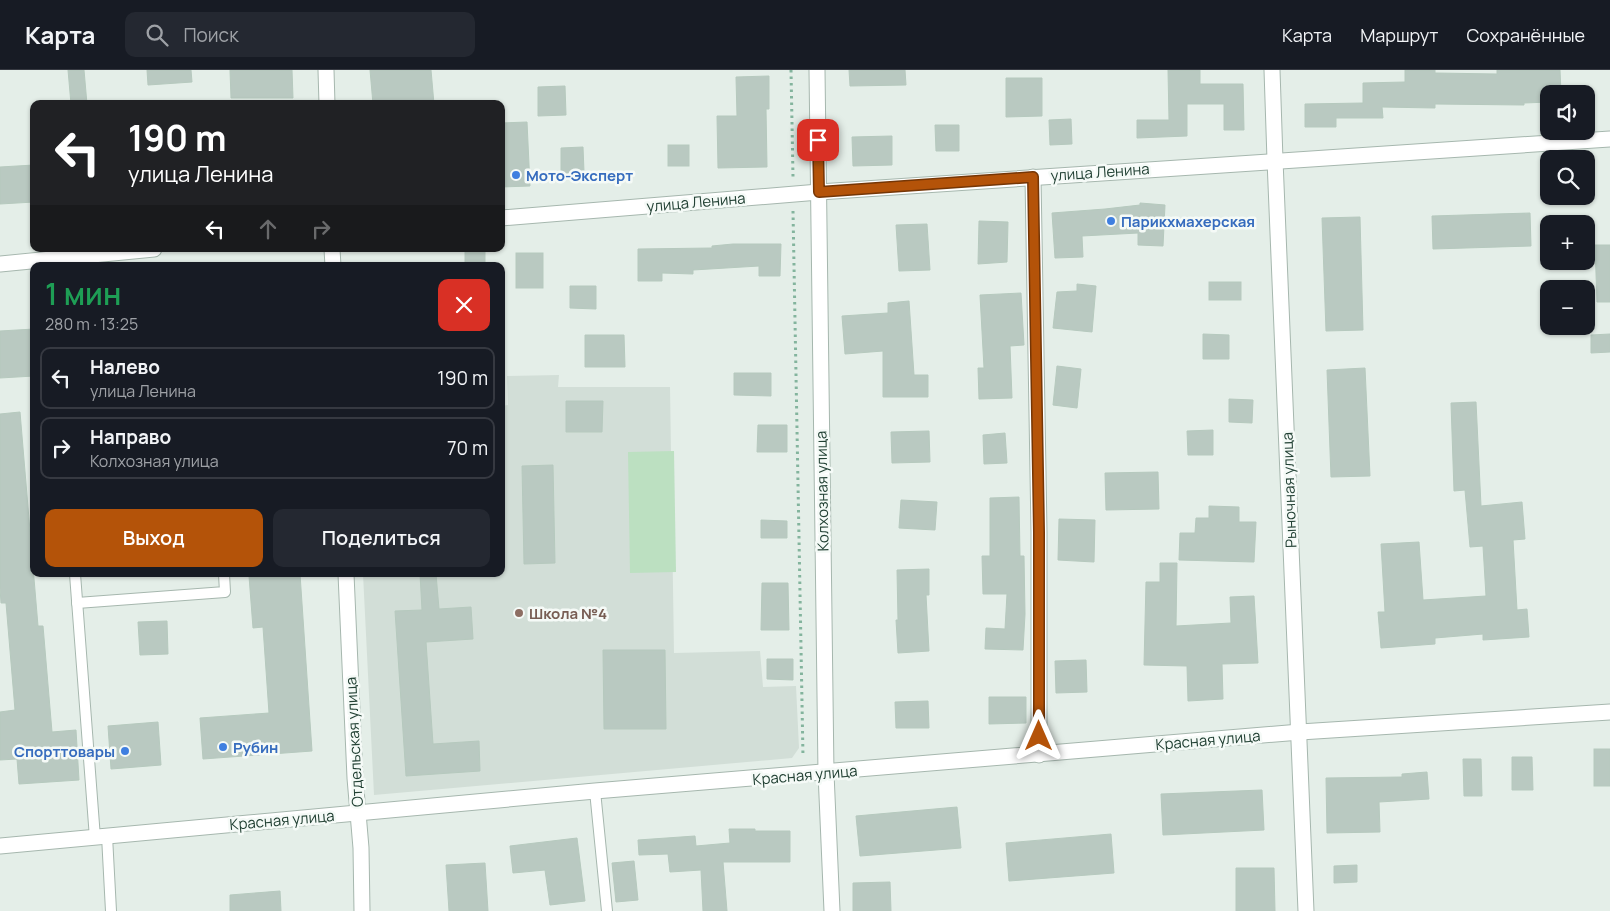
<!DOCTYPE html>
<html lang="ru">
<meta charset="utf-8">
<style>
body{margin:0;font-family:Manrope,sans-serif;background:#242831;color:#f1f3f6;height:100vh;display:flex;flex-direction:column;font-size:19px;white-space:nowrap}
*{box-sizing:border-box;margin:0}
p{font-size:16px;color:#9ea1a6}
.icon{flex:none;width:28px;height:28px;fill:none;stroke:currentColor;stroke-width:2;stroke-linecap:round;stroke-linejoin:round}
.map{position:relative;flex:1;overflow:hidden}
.panel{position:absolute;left:30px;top:192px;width:475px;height:315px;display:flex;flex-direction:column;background:#171b24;border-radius:10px;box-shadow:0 1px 4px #0004}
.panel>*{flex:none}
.hud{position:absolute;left:30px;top:30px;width:475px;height:152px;border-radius:10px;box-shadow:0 1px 4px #0004;background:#202124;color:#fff;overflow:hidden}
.controls{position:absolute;left:1540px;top:15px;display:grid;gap:10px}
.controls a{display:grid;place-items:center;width:55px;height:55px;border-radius:10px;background:#171b24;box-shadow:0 1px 4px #0004;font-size:25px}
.pin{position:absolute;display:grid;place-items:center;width:42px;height:42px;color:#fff;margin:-21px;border-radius:10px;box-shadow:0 2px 8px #0006}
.me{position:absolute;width:55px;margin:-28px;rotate:0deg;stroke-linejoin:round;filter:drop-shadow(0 0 4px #0008)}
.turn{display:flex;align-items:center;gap:18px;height:105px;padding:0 15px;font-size:22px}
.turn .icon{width:65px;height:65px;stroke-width:2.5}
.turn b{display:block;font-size:35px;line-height:42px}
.lanes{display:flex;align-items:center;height:48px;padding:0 15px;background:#0003;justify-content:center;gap:25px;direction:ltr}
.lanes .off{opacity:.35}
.round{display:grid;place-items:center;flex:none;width:52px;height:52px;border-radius:10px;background:#242831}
.summary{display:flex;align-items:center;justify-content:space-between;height:85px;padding:0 15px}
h1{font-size:30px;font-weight:600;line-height:38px;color:#1e9e55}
.primary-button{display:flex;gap:10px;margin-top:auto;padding:10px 15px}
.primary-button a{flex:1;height:58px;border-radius:10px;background:#b45309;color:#fff;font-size:20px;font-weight:600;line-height:58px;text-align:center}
.primary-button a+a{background:#242831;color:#f1f3f6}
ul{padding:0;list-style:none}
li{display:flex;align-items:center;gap:15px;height:62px;margin:0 10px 8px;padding:0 5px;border:2px solid #363941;border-radius:10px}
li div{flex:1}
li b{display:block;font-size:19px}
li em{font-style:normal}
header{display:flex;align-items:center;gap:30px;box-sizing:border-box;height:70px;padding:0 25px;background:#171b24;border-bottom:1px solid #363941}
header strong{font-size:24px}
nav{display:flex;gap:28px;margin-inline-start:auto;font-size:18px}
.search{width:350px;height:45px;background:#242831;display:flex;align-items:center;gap:12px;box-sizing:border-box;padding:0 18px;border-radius:10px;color:#9ea1a6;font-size:19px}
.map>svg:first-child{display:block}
.built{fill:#d2ded7}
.green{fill:#bce0c1}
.building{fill:#b9c9c1;stroke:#b6c9be}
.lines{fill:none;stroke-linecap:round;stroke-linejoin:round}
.service-casing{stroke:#a6b7ae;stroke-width:12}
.minor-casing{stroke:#a6b7ae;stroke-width:17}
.tertiary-casing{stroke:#a6b7ae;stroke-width:17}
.path{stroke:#83b49d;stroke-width:3;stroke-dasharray:2.5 4;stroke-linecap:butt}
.service{stroke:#fff;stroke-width:10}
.minor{stroke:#fff;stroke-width:15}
.tertiary{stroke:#fff;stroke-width:15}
.route-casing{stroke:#753606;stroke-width:12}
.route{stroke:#b45309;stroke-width:9}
.shop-dot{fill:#3f7fe0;stroke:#f5faf7;stroke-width:2}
.education-dot{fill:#8d6e63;stroke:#f5faf7;stroke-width:2}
.labels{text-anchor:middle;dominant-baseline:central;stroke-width:5;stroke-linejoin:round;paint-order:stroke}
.street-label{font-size:15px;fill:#224134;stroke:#f5faf7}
.shop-label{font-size:15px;font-weight:bold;fill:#366cbe;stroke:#f5faf7;text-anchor:start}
.education-label{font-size:15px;font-weight:bold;fill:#785e54;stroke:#f5faf7;text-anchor:start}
</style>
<header>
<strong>Карта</strong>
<div class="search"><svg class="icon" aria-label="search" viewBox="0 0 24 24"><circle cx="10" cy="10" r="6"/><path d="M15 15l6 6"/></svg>Поиск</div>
<nav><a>Карта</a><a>Маршрут</a><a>Сохранённые</a></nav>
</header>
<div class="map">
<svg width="1610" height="841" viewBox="0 0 1610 841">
<rect width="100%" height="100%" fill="#e4eee8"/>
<path class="built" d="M559,305L558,317H670L674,583L760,581L763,617L796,616L799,678L792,688L374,725L363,504H501V336L508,335L507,306Z"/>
<path class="green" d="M674,381L676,502L630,503L628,382Z"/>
<g class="building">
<path d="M68,0H84L87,34H71Z"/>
<path d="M147,0H191L192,12L148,15Z"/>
<path d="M230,0H292L293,28H231Z"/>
<path d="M370,0H431L434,34H373Z"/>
<path d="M849,0H905L906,15L850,16Z"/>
<path d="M1168,0H1200V14H1243L1244,60H1224V34H1187V66L1137,68V50H1169Z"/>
<path d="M1405,0H1435V3L1497,4V0H1560L1561,24H1549V32L1524,33V35L1435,34V38L1382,37L1383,48H1336V57H1305V34L1363,33V13L1405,12Z"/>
<path d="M769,6V39H766L767,97L718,98L717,46H737L736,7Z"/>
<path d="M1006,8H1042V46L1006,47Z"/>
<path d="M565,16L566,45L538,46V17Z"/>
<path d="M1071,49L1072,74L1050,75L1049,50Z"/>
<path d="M527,52L530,116L501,117V53Z"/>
<path d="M935,55H959V81H936Z"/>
<path d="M892,66V95L853,96L852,67Z"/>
<rect x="668" y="75" width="21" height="21"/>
<path d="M583,77L584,102L561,104V78Z"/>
<path d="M34,95V132L0,134V97Z"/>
<path d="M1140,133L1165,135L1163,176L1138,175V163L1082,166L1083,187L1055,188L1052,143L1105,139L1140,135Z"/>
<path d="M1530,143L1531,176L1433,179L1432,146Z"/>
<path d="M1360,147L1363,260L1326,261L1322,148Z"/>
<path d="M979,151L1008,152L1007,192L978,194Z"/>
<path d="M927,154L930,200L899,201L896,155Z"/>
<path d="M733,174H781L780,206H759V196L693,200V204L662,203V211H638V179L712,178V176Z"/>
<path d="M1595,175H1610V232H1597Z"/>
<path d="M485,179V196H465V180Z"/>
<rect x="516" y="183" width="27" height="35"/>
<rect x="1209" y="212" width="32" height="18"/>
<path d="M1077,214L1096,216L1092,262L1053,258L1057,222L1077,221Z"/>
<path d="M570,216H596V239L570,238Z"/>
<path d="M1021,223L1024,275L1010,276L1012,328L979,329L978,298H984L980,225Z"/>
<path d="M909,231L914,305H928V327H883V281L845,284L842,246L888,243V233Z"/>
<path d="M34,259V306L0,308V261Z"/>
<path d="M1203,264L1229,265V289H1203Z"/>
<path d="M1610,264V282L1591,283V265Z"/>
<path d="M585,265H624L625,297H585Z"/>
<path d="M1057,296L1081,299L1077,338L1053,335Z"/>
<path d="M1365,298L1370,406L1331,407L1327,300Z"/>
<path d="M734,303H771V326L734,325Z"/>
<path d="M1229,329L1253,330L1252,353L1229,352Z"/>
<path d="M566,331H603L602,362H566Z"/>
<path d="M1476,332L1481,436L1522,432L1525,469L1513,470L1517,540L1527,539L1529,567L1483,570V564L1435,568V574L1381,578L1378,542H1385L1381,474L1419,472L1423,530L1486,526L1483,476L1470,477L1465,420L1454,421L1451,333Z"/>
<path d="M20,342L38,556H43L52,662L76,660L79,710L19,714L17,689L0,690V642L15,640L6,533H1L0,518V344Z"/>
<path d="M758,355H787V382H757Z"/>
<path d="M1213,360V385H1188L1187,361Z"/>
<path d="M929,361L930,392L892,393L891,362Z"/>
<path d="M1005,363L1007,393L984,394L983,365Z"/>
<path d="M553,395L555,493L524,494L522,396Z"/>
<path d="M1158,402L1159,439L1106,440L1105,403Z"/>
<path d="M1019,427L1020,486H1024L1025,544L1023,580L985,579L986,558L1005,559L1007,524H983L982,486H990V428Z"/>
<path d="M901,430L937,432L935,460L899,458Z"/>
<path d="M1209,436L1239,437V452H1256L1254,492L1179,490L1180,463H1195L1196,448H1209Z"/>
<path d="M1059,449L1095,450L1094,492L1058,490Z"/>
<path d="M761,450L787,451V468H761Z"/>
<path d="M1160,493H1177L1176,556L1231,553L1230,527L1254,526L1258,593L1222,594L1223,629L1188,631L1187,596L1144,595L1146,512H1160Z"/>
<path d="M929,499V525H926L929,581L898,583L896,550H898L897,500Z"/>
<path d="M287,504H300L312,681L203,689L200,648L269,643L263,557L253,558L249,506Z"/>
<path d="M420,504H436L439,539L471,537L473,569L426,572L433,674L479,671L480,701L406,706L395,541L422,540Z"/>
<path d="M762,513H788L789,560H761Z"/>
<path d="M167,551L168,584L140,585L138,552Z"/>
<path d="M603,580H665L666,659H604Z"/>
<path d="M767,589H793V610L767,609Z"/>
<path d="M1086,590L1087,622L1056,623L1055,591Z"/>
<path d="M989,627H1026V653L989,654Z"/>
<path d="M928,631L929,658H896L895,632Z"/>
<path d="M158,652L161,695L111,699L108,656Z"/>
<rect x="1594" y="679" width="16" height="37"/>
<path d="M1512,687H1532L1533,720H1512Z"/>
<path d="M1463,689H1481L1482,726H1464Z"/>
<path d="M1427,702L1429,729L1379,732L1380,762L1327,763L1326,708L1402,707V704Z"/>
<path d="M1262,720L1264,760L1163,765L1161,724Z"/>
<path d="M957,737L961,778L860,786L856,746Z"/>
<path d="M729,759H755V761H790V792H723L727,841H703L701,800L670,802L668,784L639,785L638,770L695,766L696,776L730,773Z"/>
<path d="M1111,764L1114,803L1009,811L1006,773Z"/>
<path d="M577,768L585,831L550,835L545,800L513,803L510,776Z"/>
<path d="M634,791L638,830L616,832L612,793Z"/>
<path d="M485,793L488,841H449L446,795Z"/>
<path d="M1357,795V812L1334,813V796Z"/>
<path d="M1236,798H1274L1275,841H1236Z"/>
<path d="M890,812L891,841H853V813Z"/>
<path d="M280,821L281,841H230V825Z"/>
</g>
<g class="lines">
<defs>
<g id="service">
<path d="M75,504L95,768"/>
<path d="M77,533L225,522L224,504"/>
<path d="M595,721L607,841"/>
<path d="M107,766L111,841"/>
</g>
<g id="minor">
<path d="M817,0L826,703L832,841"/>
<path d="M1272,0L1275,90"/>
<path d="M1033,107L1039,462V685"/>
<path d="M501,148L819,122L1610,69"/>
<path d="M0,194L154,179"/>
<path d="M0,776L595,721L1300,662L1610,642"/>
</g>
<g id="tertiary">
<path d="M326,0L327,34"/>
<path d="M1275,90L1306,841"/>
<path d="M332,179L333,196"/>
<path d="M346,504L355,708L361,778L362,841"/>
</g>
</defs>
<use href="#service" class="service-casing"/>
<use href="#minor" class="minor-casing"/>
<use href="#tertiary" class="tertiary-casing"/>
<g class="path">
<path d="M791,0L793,107"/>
<path d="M793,141L803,687"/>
</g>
<use href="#service" class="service"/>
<use href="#minor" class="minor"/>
<use href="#tertiary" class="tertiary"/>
</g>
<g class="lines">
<defs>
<path id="route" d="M818,70L819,122L1033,107L1039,462V666"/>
</defs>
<use href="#route" class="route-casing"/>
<use href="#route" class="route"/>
</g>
<g class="shop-dot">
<circle cx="516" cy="105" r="5"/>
<circle cx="1111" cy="151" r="5"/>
<circle cx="223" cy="677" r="5"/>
<circle cx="125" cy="681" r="5"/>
</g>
<circle class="education-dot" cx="519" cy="543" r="5"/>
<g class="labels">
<g class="street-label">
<text transform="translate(1100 102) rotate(-4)">улица Ленина</text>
<text transform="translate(696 132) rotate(-5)">улица Ленина</text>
<text transform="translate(1289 420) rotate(-92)">Рыночная улица</text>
<text transform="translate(822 421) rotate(-91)">Колхозная улица</text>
<text transform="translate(1208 670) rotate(-5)">Красная улица</text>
<text transform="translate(354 672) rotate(-93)">Отдельская улица</text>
<text transform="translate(805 705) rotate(-5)">Красная улица</text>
<text transform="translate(282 750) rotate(-5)">Красная улица</text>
</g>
<g class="shop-label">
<text x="526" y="105">Мото-Эксперт</text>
<text x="1121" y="151">Парикхмахерская</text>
<text x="233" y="677">Рубин</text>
<text x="115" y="681" text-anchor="end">Спорттовары</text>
</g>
<g class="education-label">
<text x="529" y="543">Школа №4</text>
</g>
</g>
</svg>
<div class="controls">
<a><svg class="icon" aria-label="sound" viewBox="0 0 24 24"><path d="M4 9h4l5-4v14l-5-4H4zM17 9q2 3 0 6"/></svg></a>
<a><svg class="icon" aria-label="search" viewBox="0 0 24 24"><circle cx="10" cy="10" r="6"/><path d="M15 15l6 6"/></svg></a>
<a>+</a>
<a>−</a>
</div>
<div class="pin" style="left:818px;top:70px;background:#d93025"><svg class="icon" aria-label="arrive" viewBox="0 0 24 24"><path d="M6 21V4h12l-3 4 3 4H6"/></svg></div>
<svg class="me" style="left:1039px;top:666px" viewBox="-20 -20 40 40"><path d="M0-17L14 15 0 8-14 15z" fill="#b45309" stroke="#fff" stroke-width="4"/></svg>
<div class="hud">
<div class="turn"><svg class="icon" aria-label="left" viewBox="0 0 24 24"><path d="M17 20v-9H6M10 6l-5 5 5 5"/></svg><div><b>190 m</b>улица Ленина</div></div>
<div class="lanes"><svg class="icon" aria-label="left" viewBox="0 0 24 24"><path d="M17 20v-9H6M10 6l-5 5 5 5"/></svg><svg class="icon off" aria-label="ahead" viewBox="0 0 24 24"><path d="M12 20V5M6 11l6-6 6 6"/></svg><svg class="icon off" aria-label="right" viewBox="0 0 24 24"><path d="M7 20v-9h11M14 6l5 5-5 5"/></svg></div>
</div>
<section class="panel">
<div class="summary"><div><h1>1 мин</h1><p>280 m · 13:25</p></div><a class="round" style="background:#d93025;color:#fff"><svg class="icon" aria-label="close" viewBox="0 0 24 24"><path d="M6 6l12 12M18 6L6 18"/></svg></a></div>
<ul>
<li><svg class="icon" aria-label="left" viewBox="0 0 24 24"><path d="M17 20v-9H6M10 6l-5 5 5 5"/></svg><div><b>Налево</b><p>улица Ленина</p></div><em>190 m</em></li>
<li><svg class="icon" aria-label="right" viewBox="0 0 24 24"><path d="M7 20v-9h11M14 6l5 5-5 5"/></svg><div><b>Направо</b><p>Колхозная улица</p></div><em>70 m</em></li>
</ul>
<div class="primary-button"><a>Выход</a><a>Поделиться</a></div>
</section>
</div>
